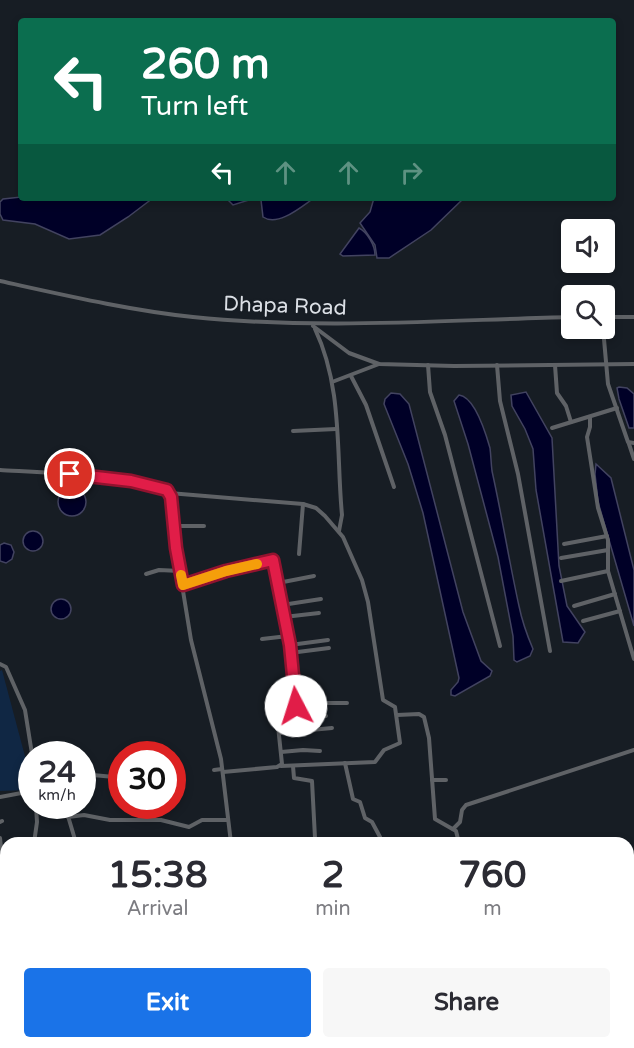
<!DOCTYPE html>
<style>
body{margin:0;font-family:"Varela Round",sans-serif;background:#f7f7f7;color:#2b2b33;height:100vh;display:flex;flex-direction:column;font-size:22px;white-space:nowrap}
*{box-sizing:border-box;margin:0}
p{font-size:20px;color:#7c7c81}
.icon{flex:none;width:33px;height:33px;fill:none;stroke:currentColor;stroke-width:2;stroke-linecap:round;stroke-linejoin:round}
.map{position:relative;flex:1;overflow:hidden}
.drawer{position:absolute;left:0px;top:837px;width:634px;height:212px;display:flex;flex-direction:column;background:#fff;border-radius:18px 18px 0 0;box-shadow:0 3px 9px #0003}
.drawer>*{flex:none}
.banner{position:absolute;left:18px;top:18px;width:598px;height:183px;border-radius:6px;box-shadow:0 3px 9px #0003;background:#0b6e4f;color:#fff;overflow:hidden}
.tools{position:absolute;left:561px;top:219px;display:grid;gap:12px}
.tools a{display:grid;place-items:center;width:54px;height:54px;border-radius:6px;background:#fff;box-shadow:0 3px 9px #0003;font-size:30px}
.speed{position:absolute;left:18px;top:741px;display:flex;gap:12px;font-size:30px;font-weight:700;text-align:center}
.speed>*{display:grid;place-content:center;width:78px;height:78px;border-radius:50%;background:#fff;box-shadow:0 3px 9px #0003;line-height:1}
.speed small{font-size:15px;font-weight:400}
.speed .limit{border:9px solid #d22;background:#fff;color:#111}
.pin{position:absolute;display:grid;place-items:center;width:51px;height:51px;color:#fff;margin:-26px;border:3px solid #fff;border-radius:50%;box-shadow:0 2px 6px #0007}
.me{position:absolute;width:66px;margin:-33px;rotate:355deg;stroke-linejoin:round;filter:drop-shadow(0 0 4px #0008)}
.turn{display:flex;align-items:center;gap:21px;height:126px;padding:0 24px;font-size:27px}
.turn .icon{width:78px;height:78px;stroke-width:2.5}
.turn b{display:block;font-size:42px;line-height:51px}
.lanes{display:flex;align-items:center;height:57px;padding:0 24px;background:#0003;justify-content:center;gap:30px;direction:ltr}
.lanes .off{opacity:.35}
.eta{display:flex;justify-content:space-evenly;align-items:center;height:102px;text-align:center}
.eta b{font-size:36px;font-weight:700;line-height:42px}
.cta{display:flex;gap:12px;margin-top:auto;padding:12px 24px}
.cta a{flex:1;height:69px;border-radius:6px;background:#1a73e8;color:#fff;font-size:24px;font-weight:700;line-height:69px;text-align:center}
.cta a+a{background:#f7f7f7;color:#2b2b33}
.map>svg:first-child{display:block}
.green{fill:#102744}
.water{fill:#000027;stroke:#424360;stroke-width:1.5}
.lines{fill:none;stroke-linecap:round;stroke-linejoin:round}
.minor{stroke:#5f6266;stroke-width:4}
.primary{stroke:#a3a9b2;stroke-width:6}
.route-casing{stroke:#92132f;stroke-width:15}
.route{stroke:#e11d48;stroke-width:10}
.slow{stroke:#f59e0b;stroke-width:10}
.labels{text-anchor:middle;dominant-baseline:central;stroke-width:4.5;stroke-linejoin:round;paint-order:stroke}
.street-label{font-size:21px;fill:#dbdfe5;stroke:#171d24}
</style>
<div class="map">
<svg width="634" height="1048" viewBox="0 0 634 1048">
<rect width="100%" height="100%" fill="#171d24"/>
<path class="green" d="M2,670L30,775L31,790L0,791V671Z"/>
<g class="water">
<path d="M21,197V198H153L128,217L100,235L69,239L35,224L3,220L0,214V202L3,199Z"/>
<path d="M226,198H314C301,207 278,227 263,217L261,200L252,199L233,205Z"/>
<path d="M374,198H464L431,230L389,258H377L375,245L360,223L370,212Z"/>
<path d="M359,228C367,232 375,245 375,255L343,256L340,254Z"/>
<path d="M619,387L627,388L634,394V428H629L619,399L617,388Z"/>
<path d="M526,392L552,438L559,566L567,606L585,632L578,643L563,642L536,490L533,449L525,429L512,406L511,395Z"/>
<path d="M391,393L400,394L409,404L463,612L481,661L492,671L490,676L455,696L451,695V690L458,682L459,678L423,513L408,464L384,404L385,399Z"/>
<path d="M459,395C475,397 486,434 490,448C491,456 491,463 492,471C502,516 509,561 519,606C522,621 527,635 533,649L530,656L517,662L514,660L513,636L498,557L468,444L454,401Z"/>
<path d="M596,464L611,478L634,570V626L598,502L595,474Z"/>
<circle cx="72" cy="502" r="14"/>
<circle cx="33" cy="541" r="10"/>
<path d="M4,543L11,545L14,552L12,559L6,563L0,561V545Z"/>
<circle cx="61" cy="609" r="10"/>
</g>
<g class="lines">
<g class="minor">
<path d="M0,281C64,295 128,310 193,317C319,330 445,320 572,317"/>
<path d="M604,317H634"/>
<path d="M313,326L349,353L379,364L454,366L634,364"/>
<path d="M603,328L608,384L628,442L634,443"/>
<path d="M315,329C343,388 336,453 342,515L339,531"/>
<path d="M428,365L430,392L445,435L500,646"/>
<path d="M497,365L500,401L518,474L550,651"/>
<path d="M555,365L557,393L566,406L571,422"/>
<path d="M351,376L366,405L394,487"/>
<path d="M332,382L379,364"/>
<path d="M590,417V427L587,437L598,508L608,540V571L634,659"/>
<path d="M552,428L617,408"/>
<path d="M293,431L336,429"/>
<path d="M629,444L634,459"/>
<path d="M0,470C30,472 152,475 169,493L176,548L191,640L221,759L231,843"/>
<path d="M169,493L303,504L316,508L325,516L343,537L362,580L368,602L383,700L395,707L400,743L384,750L375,762L281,766"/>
<path d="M173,526H204"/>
<path d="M564,544L607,536"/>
<path d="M299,554L303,504"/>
<path d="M561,558L608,550"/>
<path d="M146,574L159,570L180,571"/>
<path d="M561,581L608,571"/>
<path d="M278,583L314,576"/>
<path d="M183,585L227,571L273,560L290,645L295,690L293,692L277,694L275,697L282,764L277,767L223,772"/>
<path d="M282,605L321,599"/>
<path d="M574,606L615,594"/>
<path d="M284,617L319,613"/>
<path d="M583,621L620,611"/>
<path d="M262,639L288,636"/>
<path d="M290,645L328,640"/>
<path d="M290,653L329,648"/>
<path d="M0,664L6,667L25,710L32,754"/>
<path d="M294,692L296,706"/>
<path d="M276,708L324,703H347"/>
<path d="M397,715L419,714L424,717L429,738L435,819L456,831L459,843"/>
<path d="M277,720L326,716"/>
<path d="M279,733L332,728"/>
<path d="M281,752L303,750L320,751"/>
<path d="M345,763L353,799L360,802L365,818L372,822L380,837"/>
<path d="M293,766L294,778L312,781L315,838"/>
<path d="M214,770L222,769"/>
<path d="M82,774L114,777"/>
<path d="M432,780H446"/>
<path d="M0,797L32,791"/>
<path d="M65,806L76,843"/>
<path d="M68,817L84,815L110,820H161L189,827L202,820H228"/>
<path d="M0,822L2,821"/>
<path d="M453,829L460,822L462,810L466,805L634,750"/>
<path d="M0,838L3,867"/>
<path d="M34,843L37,822L36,806"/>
<path d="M0,867H6"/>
<path d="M0,913L6,915"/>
<path d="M471,1042L472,1048"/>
<path d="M5,1043L6,989"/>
</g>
<g class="primary">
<path d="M628,1041H634"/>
<path d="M171,1042L177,1048"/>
<path d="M0,1044L26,1042"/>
<path d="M504,1048L599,1042"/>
</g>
</g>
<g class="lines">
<defs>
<path id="route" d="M70,474L131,481L167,490L171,497L176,548L183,585L226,571L273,560L290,645L296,706"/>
</defs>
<use href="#route" class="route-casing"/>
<use href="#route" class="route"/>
<path class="slow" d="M181,575L183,585L226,571L257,564"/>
</g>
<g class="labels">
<g class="street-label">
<text transform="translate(285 306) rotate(2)">Dhapa Road</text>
</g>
</g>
</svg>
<div class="tools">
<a><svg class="icon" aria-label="sound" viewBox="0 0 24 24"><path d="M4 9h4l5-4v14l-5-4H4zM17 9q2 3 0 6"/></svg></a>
<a><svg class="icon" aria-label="search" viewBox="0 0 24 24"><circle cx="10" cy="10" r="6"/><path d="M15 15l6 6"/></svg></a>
</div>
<div class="speed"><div>24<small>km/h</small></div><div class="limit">30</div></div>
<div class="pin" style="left:70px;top:474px;background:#d93025"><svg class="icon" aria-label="arrive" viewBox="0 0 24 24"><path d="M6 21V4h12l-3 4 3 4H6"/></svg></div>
<svg class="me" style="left:296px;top:706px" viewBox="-20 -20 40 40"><circle r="19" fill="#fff"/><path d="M0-13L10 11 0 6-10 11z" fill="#e11d48"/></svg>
<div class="banner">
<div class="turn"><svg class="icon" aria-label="left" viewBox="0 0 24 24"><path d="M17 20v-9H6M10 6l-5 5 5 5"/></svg><div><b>260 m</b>Turn left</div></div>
<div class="lanes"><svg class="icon" aria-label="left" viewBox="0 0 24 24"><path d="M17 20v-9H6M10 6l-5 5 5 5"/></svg><svg class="icon off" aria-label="ahead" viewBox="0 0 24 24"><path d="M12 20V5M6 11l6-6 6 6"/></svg><svg class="icon off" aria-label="ahead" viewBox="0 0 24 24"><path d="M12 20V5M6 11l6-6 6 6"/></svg><svg class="icon off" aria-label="right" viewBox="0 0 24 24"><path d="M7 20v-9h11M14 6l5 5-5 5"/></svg></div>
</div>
<section class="drawer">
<div class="eta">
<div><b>15:38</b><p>Arrival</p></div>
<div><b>2</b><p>min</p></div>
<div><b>760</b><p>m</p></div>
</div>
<div class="cta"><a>Exit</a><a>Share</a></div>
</section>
</div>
